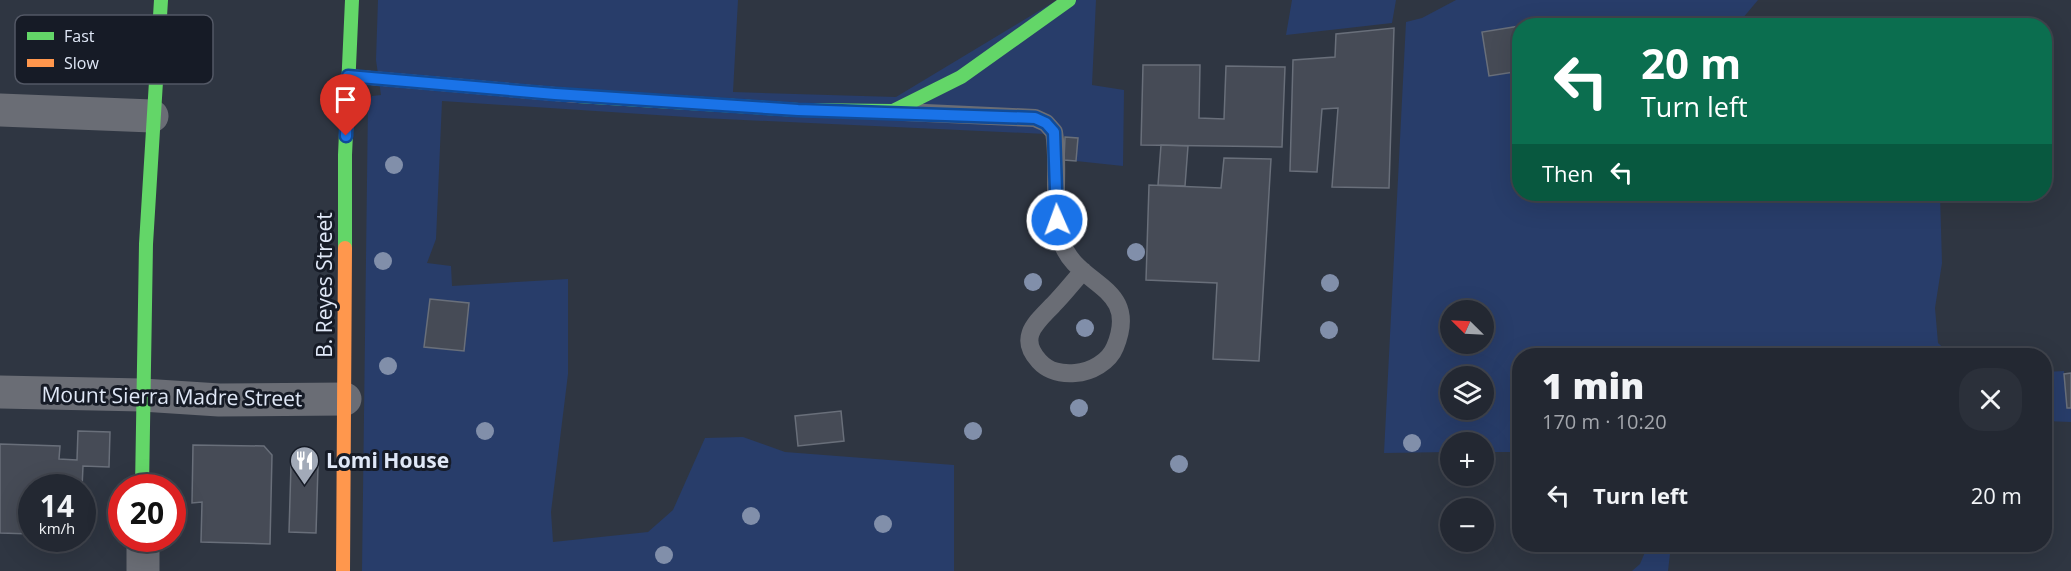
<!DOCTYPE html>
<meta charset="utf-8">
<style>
body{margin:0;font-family:"Open Sans",sans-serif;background:#2b303a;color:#f1f3f6;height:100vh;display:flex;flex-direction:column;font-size:22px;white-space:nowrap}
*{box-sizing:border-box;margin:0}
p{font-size:20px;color:#a3a6ac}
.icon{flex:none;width:33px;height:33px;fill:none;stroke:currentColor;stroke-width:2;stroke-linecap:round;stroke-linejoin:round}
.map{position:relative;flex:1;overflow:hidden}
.drawer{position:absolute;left:1512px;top:348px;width:540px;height:204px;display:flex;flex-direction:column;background:#232832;border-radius:24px;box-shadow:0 6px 24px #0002,0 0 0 2px #40444d}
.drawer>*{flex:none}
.guide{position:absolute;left:1512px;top:18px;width:540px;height:183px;border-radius:24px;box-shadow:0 6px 24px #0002,0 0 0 2px #40444d;background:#0b6e4f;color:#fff;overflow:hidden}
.needle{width:39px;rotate:294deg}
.buttons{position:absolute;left:1440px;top:300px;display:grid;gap:12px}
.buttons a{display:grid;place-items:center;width:54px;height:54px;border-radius:50%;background:#232832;box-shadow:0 6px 24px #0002,0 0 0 2px #40444d;font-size:30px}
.speed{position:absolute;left:18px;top:474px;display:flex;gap:12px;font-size:30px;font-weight:700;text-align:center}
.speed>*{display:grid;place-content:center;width:78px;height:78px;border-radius:50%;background:#232832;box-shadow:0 6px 24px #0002,0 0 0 2px #40444d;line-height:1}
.speed small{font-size:15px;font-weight:400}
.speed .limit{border:9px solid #d22;background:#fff;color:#111}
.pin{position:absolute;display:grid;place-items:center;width:51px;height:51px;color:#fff;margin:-62px -26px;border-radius:50% 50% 50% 0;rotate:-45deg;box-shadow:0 0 6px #0007}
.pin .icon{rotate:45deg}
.me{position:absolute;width:66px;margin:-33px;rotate:358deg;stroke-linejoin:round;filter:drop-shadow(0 0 4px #0008)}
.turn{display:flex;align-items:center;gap:21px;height:126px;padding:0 30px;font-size:27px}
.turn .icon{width:78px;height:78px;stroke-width:2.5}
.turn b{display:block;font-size:42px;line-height:51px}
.then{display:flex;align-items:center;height:57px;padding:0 30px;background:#0003;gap:12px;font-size:22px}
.round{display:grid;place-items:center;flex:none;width:63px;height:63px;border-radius:24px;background:#2b303a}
.head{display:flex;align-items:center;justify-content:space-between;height:102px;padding:0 30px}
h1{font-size:36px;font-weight:800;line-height:45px}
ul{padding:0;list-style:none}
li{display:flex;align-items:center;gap:18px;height:90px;padding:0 30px}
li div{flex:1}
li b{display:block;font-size:22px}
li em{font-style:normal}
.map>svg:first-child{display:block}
.green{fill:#283d6a;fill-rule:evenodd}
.building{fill:#464b56;stroke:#696f7a;stroke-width:1.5}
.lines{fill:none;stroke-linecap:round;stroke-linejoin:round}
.lane{stroke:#6a6d75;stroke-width:18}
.street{stroke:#6a6d75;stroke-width:33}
.fast{stroke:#63d668;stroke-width:14}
.slow{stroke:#ff974d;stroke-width:14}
.tree{fill:#818faa}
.route-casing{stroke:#114b97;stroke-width:15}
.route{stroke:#1a73e8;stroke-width:10}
.labels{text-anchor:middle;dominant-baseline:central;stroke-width:6;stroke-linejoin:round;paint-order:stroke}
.street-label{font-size:21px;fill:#e0e8f7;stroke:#161b26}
.poi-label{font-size:21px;font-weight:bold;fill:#e0e8f7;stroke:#161b26;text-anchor:start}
.key{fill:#161b26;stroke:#535865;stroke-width:1.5}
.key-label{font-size:16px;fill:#e0e8f7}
</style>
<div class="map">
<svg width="2071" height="571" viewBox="0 0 2071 571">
<rect width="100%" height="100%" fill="#2f3642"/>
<g class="green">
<path d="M378,0H738L733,92L896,97L1057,0H1096L1092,85L1124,90L1123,166L1076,161L1077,138L1046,134L702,118L442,101L436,239L427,263L451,266L452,286L568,279V374L551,512L553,542L648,532L673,510L705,438L743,437L785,452L954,465V571H362L368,103L372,96L381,95L376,60Z"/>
<path d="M1292,0H1396L1392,23L1286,35Z"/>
<path d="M1456,0H1758L1737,25L1520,26V194H1940L1942,263L1935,308L1938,343L1951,355L1520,356L1519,452H1484V442H1450V452L1384,453L1406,22L1422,18ZM1450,310H1484V344H1450ZM1450,376H1484V410H1450Z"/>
<path d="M2064,371L2067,408H2071V422L2045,421V372Z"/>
<path d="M1648,545H1671L1668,571H1632L1640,564Z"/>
</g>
<g class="building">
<path d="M1562,18L1563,26H1522Z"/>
<path d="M1520,26V71L1489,76L1482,32Z"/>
<path d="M1394,28L1389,188L1332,187L1338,108L1322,109L1317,172L1290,171L1293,60L1335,57L1336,34Z"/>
<path d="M1143,65H1200L1199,118L1224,119L1226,66L1285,67L1282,147L1141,145Z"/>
<path d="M1065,137L1078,138L1076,161L1064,160Z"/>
<path d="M1161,145L1188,146L1185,186L1158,185Z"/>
<path d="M1224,158L1271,159L1259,361L1213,359L1217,283L1146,280L1149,185L1221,188Z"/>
<path d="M430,299L469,303L464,351L424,347Z"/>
<path d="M2071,373V408H2067L2064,374Z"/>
<path d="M841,411L844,441L798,446L795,416Z"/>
<path d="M78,431L110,432L109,467L83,466L82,488H32V534L0,533V444L60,446L59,459L77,460Z"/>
<path d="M193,445L264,446L272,455L270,544L201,542L202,502L192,503Z"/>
<path d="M291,465L318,466L316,533L289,532Z"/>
</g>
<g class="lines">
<path class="lane" d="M904,112L1035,118L1046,123L1054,132C1060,167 1051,205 1061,240C1075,287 1141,284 1115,347C1109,362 1091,372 1075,373C1061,374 1049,372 1039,361C1017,337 1037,322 1053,305C1064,294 1073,282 1083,271"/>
<g class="street">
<path d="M0,110L152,116"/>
<path d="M0,392L142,395L219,400L345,399"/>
<path d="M143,538V571"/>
</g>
<g class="fast">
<path d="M578,96L798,110L893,111L961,77L1069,0"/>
<path d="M345,248V155L352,0"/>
<path d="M142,488L146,244L161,0"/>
</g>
<g class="slow">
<path d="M348,76L578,96"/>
<path d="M343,571L345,248"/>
</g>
</g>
<g class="tree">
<circle cx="394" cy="165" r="9"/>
<circle cx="1136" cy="252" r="9"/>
<circle cx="383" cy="261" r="9"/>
<circle cx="1033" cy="282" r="9"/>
<circle cx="1330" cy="283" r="9"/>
<circle cx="1085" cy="328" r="9"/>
<circle cx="1329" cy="330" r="9"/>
<circle cx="388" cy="366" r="9"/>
<circle cx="1079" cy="408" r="9"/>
<circle cx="485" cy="431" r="9"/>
<circle cx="973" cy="431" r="9"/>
<circle cx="1412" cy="443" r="9"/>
<circle cx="1179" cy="464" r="9"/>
<circle cx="751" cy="516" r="9"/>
<circle cx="883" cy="524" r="9"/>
<circle cx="664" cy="555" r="9"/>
</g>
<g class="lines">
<defs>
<path id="route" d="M346,136L348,76L555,94L798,110L1035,118L1046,123L1054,132L1057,220"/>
</defs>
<use href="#route" class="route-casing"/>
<use href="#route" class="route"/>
</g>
<defs>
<symbol id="restaurant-pin" viewBox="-11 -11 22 30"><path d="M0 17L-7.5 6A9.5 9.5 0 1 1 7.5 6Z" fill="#a2aab8" stroke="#161b26"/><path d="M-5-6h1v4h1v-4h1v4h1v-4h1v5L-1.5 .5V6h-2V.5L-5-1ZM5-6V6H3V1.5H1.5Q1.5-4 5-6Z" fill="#fff"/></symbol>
</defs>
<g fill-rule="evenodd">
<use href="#restaurant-pin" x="288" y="444" width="33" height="45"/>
</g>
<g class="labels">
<g class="street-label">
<text transform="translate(324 285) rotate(-90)">B. Reyes Street</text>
<text transform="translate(172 396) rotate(1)">Mount Sierra Madre Street</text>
</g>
<g class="poi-label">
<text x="326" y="460">Lomi House</text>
</g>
</g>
<rect x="15" y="15" width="198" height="69" rx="9" class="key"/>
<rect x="27" y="32" width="27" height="8" fill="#63d668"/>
<rect x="27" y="59" width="27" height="8" fill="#ff974d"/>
<g class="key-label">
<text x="64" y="42">Fast</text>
<text x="64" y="69">Slow</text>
</g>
</svg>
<div class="buttons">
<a><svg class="needle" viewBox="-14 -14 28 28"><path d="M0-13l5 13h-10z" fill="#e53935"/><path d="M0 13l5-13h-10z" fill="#a3a6ac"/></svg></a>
<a><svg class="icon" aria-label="layers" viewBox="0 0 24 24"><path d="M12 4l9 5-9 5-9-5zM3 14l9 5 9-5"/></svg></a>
<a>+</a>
<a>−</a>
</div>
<div class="speed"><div>14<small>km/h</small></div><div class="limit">20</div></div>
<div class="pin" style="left:346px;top:136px;background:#d93025"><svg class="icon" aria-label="arrive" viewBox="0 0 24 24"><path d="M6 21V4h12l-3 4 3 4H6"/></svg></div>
<svg class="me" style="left:1057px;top:220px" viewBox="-20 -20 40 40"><circle r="17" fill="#1a73e8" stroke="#fff" stroke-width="3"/><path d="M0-11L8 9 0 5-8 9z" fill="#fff"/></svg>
<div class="guide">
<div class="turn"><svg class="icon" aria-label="left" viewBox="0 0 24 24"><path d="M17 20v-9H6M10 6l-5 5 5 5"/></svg><div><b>20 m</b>Turn left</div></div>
<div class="then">Then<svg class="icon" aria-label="left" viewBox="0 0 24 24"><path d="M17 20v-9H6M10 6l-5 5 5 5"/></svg></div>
</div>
<section class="drawer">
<div class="head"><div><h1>1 min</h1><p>170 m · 10:20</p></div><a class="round"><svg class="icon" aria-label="close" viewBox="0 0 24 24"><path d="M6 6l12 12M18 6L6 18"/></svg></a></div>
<ul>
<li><svg class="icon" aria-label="left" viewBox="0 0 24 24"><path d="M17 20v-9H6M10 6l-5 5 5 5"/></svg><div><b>Turn left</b></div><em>20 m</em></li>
</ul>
</section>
</div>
